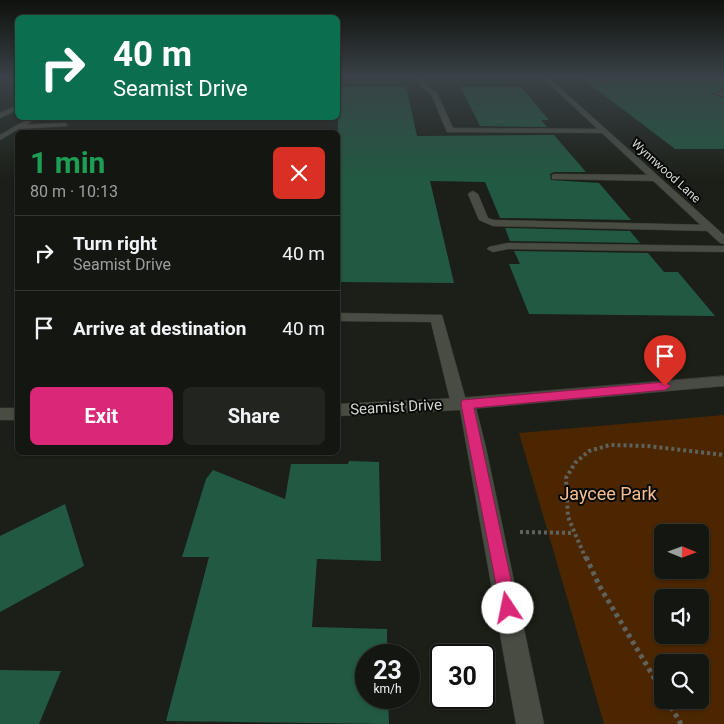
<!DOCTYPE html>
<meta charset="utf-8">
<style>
body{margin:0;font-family:Roboto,sans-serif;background:#21241f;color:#f1f3f6;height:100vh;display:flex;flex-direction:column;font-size:19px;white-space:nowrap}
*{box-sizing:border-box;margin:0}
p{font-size:16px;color:#9d9f9f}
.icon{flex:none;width:28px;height:28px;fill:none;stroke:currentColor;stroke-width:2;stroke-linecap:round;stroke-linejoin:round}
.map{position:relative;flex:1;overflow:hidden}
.drawer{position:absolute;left:15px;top:130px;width:325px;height:325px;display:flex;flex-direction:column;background:#141711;border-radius:8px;box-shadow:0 1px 4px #0004,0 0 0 1px #333631}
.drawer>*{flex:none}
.hud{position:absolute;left:15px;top:15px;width:325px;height:105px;border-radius:8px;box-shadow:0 1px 4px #0004,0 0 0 1px #333631;background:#0b6e4f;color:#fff;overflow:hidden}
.needle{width:32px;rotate:91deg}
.tools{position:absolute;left:654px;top:524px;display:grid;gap:10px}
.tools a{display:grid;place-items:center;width:55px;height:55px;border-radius:8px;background:#141711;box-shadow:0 1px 4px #0004,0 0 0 1px #333631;font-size:25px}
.speed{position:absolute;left:355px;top:644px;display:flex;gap:10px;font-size:25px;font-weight:700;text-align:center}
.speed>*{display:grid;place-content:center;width:65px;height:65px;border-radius:50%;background:#141711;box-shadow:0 1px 4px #0004,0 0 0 1px #333631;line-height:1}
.speed small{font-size:12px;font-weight:400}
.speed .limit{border:2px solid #111;border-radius:8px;background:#fff;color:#111}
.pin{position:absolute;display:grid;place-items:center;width:42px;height:42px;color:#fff;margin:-51px -21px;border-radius:50% 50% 50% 0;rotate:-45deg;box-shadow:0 0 5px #0007}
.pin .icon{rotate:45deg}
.me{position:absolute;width:55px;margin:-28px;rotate:349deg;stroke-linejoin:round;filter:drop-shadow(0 0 4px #0008)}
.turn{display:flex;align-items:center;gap:18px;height:105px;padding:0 15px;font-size:22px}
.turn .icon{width:65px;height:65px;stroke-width:2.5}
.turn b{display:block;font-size:35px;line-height:42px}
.round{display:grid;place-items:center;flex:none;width:52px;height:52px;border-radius:8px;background:#21241f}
.head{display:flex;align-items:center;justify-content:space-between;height:85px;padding:0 15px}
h1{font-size:30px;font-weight:700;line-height:38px;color:#1e9e55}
.action{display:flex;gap:10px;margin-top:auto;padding:10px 15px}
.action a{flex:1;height:58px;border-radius:8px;background:#db2777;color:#fff;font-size:20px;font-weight:700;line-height:58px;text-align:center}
.action a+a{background:#21241f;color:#f1f3f6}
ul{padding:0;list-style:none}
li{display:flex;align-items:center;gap:15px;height:75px;padding:0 15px;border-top:1px solid #333631}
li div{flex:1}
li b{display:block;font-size:19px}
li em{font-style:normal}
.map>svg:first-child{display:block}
.green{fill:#4b2600;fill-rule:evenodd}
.building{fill:#225942}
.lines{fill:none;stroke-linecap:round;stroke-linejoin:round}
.service-casing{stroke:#383b35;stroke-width:1}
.minor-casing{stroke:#383b35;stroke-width:1}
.tertiary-casing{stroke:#383b35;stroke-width:1}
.path-far1{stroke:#5f625b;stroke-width:4;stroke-dasharray:3 3;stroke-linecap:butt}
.path{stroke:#5f625b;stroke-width:5;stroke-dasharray:4 4;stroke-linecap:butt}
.service{fill:#484c43;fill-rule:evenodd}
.minor{fill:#484c43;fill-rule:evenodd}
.tertiary{fill:#484c43;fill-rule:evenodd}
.route{fill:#db2777;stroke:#8e194d}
.labels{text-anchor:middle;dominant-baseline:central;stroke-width:4;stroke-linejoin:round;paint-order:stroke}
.far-street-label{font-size:12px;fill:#d5d8d2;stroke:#070906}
.street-label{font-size:15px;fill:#d5d8d2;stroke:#070906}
.near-park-label{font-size:18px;fill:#f6bf91;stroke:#070906}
</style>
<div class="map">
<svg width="724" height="724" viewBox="0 0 724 724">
<rect width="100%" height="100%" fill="#1b1f17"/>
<path class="green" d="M724,415V724H604L519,433ZM662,532H700V570H662ZM662,598H700V635H662ZM662,662H700V700H662Z"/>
<g class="building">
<path d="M583,79H724V90L711,94L724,98V149H675Z"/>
<path d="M338,86H406L417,136L554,135L586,172H554L550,174L551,180L599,183L631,220L500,218L485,182L430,181L454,283L338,282Z"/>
<path d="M460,86L521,87L549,120H541L547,127L480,126Z"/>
<path d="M505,228L630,231L640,243L510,241Z"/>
<path d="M514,251L648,253L664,272H678L715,316L529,314L509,264H520Z"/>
<path d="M349,461L379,462L381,561L317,559L312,627L387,629V655H366V698H388L389,724L166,721L209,557H182L206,479L213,470L285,499L291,464H348Z"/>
<path d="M65,504L84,566L0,612V536Z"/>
<path d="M0,670L61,671L39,724H0Z"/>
</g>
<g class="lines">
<defs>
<g id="service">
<path d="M419,79H423L426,86L437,93L453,128L604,129L608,131L604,133L447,132L431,94L422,88Z"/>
<path d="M724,92V96L713,94Z"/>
<path d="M18,105V110L0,118V113Z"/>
<path d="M65,123L67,124V126L17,129L13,127L17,125Z"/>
<path d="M555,174L655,175L659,178L655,181L552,179V175Z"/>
<path d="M473,191L478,194L488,218L494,220L710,225L715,228L710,231L493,226L479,220L468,194Z"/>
<path d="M508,243L724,246V252L508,249L493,252L487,249L489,247Z"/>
<path d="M338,313L442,315L467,404L465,408L459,410L453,408L451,404L431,322L338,321Z"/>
</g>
<g id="minor">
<path d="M543,78H549L724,235V244L720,243Z"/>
<path d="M467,398L473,400L475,404L486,448L544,724H516L459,404L461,400Z"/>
</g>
<g id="tertiary">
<path d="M30,118H37L0,140V135Z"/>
<path d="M724,376V386L459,410L338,416V404L459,398Z"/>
<rect x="0" y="408" width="18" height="12"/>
</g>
</defs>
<use href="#service" class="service-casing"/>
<use href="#minor" class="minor-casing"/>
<use href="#tertiary" class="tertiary-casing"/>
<g class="path-far1">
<path d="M520,532L574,533"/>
<path d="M586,559L568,517L566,478L575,463L589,451L610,445L648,446L724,455"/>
</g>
<g class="path">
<path d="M586,557L600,587L662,691"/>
<path d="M667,700L681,724"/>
</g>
<use href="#service" class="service"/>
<use href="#minor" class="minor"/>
<use href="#tertiary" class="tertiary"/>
</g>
<linearGradient id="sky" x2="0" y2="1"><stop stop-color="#0f110d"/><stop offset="0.43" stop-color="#394247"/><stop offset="1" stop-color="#394247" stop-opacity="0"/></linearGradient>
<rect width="724" height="180" fill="url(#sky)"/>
<path class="route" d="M665,382L671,386L665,390L474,408L517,608L514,615L508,617L502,615L461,404L462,400Z"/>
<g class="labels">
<g class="far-street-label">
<text transform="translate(666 171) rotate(42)">Wynnwood Lane</text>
</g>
<g class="street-label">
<text transform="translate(396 407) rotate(-3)">Seamist Drive</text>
</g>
<g class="near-park-label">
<text x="608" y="493">Jaycee Park</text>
</g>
</g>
</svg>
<div class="tools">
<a><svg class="needle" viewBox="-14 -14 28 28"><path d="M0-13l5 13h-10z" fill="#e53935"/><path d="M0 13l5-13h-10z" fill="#9d9f9f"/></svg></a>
<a><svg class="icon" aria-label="sound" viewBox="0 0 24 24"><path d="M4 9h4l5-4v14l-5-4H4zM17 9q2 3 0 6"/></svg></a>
<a><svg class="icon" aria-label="search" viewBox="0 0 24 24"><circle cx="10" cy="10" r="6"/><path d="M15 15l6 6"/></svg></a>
</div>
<div class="speed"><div>23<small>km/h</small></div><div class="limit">30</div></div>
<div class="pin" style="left:665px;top:386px;background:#d93025"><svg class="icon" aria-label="arrive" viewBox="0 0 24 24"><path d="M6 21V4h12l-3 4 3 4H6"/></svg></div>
<svg class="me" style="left:508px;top:608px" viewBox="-20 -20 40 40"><circle r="19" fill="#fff"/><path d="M0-13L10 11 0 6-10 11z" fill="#db2777"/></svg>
<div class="hud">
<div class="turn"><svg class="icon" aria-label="right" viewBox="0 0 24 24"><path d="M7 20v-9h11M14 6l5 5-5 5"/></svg><div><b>40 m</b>Seamist Drive</div></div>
</div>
<section class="drawer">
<div class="head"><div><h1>1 min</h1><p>80 m · 10:13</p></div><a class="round" style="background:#d93025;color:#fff"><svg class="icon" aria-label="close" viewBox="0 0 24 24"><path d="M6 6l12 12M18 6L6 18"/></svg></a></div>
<ul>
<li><svg class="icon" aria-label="right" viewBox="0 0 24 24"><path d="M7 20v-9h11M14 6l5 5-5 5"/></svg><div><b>Turn right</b><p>Seamist Drive</p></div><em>40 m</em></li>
<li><svg class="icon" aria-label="arrive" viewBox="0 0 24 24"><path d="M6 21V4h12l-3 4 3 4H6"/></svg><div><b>Arrive at destination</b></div><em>40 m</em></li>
</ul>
<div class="action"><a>Exit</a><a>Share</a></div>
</section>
</div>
